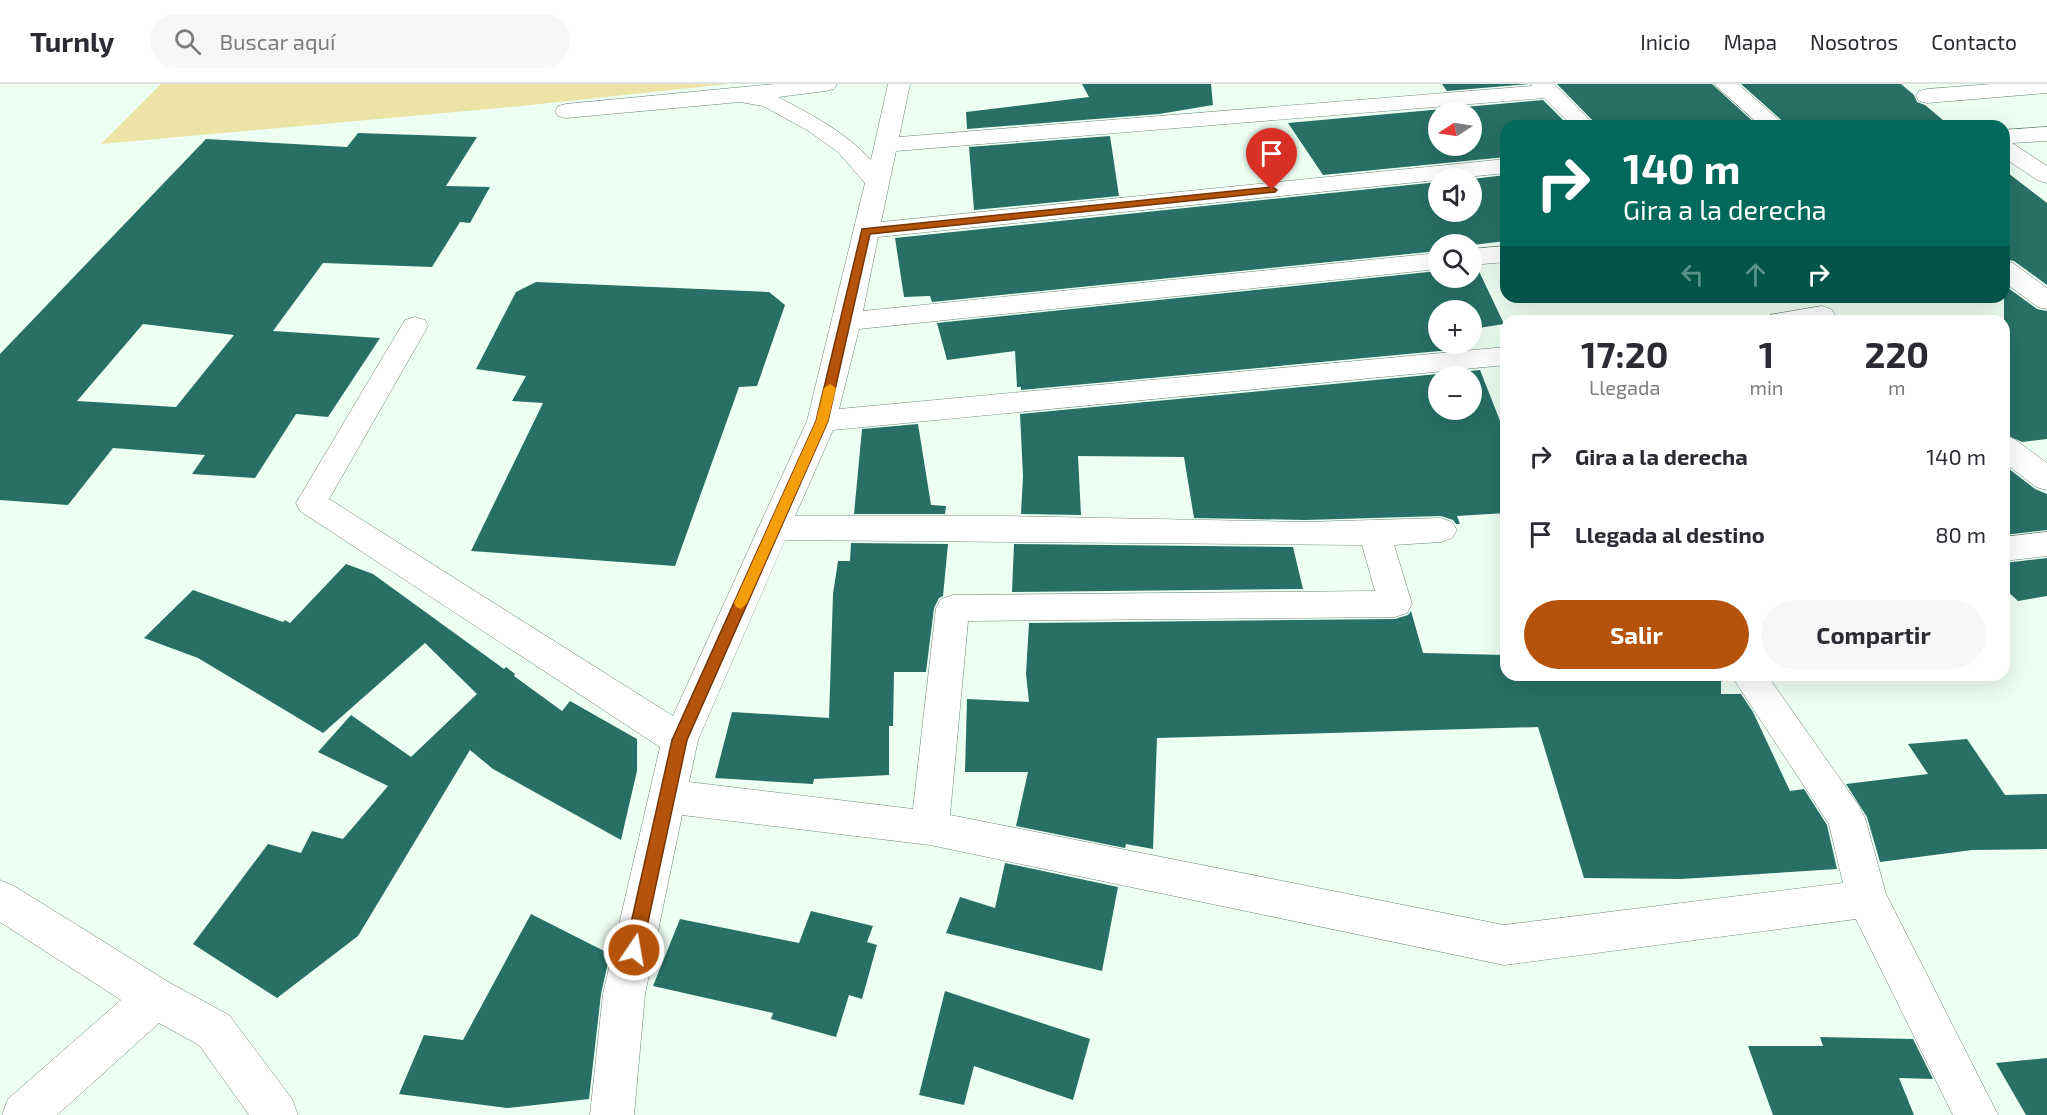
<!DOCTYPE html>
<html lang="es">
<meta charset="utf-8">
<style>
body{margin:0;font-family:"Exo 2",sans-serif;background:#f7f7f7;color:#2b2b33;height:100vh;display:flex;flex-direction:column;font-size:22px;white-space:nowrap}
*{box-sizing:border-box;margin:0}
p{font-size:20px;color:#7c7c81}
.icon{flex:none;width:33px;height:33px;fill:none;stroke:currentColor;stroke-width:2;stroke-linecap:round;stroke-linejoin:round}
.map{position:relative;flex:1;overflow:hidden}
.sheet{position:absolute;left:1500px;top:231px;width:510px;height:366px;display:flex;flex-direction:column;background:#fff;border-radius:18px;box-shadow:0 6px 24px #0002}
.sheet>*{flex:none}
.banner{position:absolute;left:1500px;top:36px;width:510px;height:183px;border-radius:18px;box-shadow:0 6px 24px #0002;background:#00695c;color:#fff;overflow:hidden}
.needle{width:39px;rotate:258deg}
.buttons{position:absolute;left:1428px;top:18px;display:grid;gap:12px}
.buttons a{display:grid;place-items:center;width:54px;height:54px;border-radius:50%;background:#fff;box-shadow:0 6px 24px #0002;font-size:30px}
.pin{position:absolute;display:grid;place-items:center;width:51px;height:51px;color:#fff;margin:-62px -26px;border-radius:50% 50% 50% 0;rotate:-45deg;box-shadow:0 0 6px #0007}
.pin .icon{rotate:45deg}
.me{position:absolute;width:66px;margin:-33px;rotate:12deg;stroke-linejoin:round;filter:drop-shadow(0 0 4px #0008)}
.turn{display:flex;align-items:center;gap:21px;height:126px;padding:0 24px;font-size:27px}
.turn .icon{width:78px;height:78px;stroke-width:2.5}
.turn b{display:block;font-size:42px;line-height:51px}
.lanes{display:flex;align-items:center;height:57px;padding:0 24px;background:#0003;justify-content:center;gap:30px;direction:ltr}
.lanes .off{opacity:.35}
.eta{display:flex;justify-content:space-evenly;align-items:center;height:102px;text-align:center}
.eta b{font-size:36px;font-weight:700;line-height:42px}
.action{display:flex;gap:12px;margin-top:auto;padding:12px 24px}
.action a{flex:1;height:69px;border-radius:36px;background:#b45309;color:#fff;font-size:24px;font-weight:700;line-height:69px;text-align:center}
.action a+a{background:#f7f7f7;color:#2b2b33}
ul{padding:0;list-style:none}
li{display:flex;align-items:center;gap:18px;height:78px;padding:0 24px}
li div{flex:1}
li b{display:block;font-size:22px}
li em{font-style:normal}
header{display:flex;align-items:center;gap:36px;box-sizing:border-box;height:84px;padding:0 30px;background:#fff;border-bottom:2px solid #e1e1e2}
header strong{font-size:28px}
nav{display:flex;gap:33px;margin-inline-start:auto;font-size:21px}
.search{width:420px;height:54px;background:#f7f7f7;display:flex;align-items:center;gap:15px;box-sizing:border-box;padding:0 21px;border-radius:33px;color:#7c7c81;font-size:22px}
.map>svg:first-child{display:block}
.green{fill:#eee3a7}
.building{fill:#287066;fill-rule:evenodd}
.lines{fill:none;stroke-linecap:round;stroke-linejoin:round}
.minor-casing{stroke:#6b8673;stroke-width:1}
.minor{fill:#fff;fill-rule:evenodd}
.route{fill:#b45309;stroke:#753606;stroke-width:1.5}
.slow{fill:#f59e0b}
</style>
<header>
<strong>Turnly</strong>
<div class="search"><svg class="icon" aria-label="search" viewBox="0 0 24 24"><circle cx="10" cy="10" r="6"/><path d="M15 15l6 6"/></svg>Buscar aquí</div>
<nav><a>Inicio</a><a>Mapa</a><a>Nosotros</a><a>Contacto</a></nav>
</header>
<div class="map">
<svg width="2047" height="1031" viewBox="0 0 2047 1031">
<rect width="100%" height="100%" fill="#edfef2"/>
<path class="green" d="M161,0H728L521,22L101,60Z"/>
<g class="building">
<path d="M1082,0H1211L1213,21L1159,30L967,45L966,28L1089,13Z"/>
<path d="M1442,0H1529L1447,7Z"/>
<path d="M1557,0H1712L1758,42H1598Z"/>
<path d="M1741,0H1901L1914,11L1917,18L1925,21L1950,42H1788Z"/>
<path d="M1543,16L1569,42H1506V73L1323,91L1288,39ZM1438,28H1472V62H1438Z"/>
<path d="M358,49L477,53L446,102L490,103L470,139L460,138L432,183L323,179L273,247L380,254L328,333L296,330L255,394L192,390L205,371L113,364L68,421L0,416V270L206,55L347,63ZM143,240L234,251L176,323L77,317Z"/>
<path d="M1110,52L1119,112L974,126L969,63Z"/>
<path d="M2004,86L2047,119V201L2014,177L2004,175Z"/>
<path d="M1506,91V157L1472,161L1438,160V167L932,218L930,212L904,213L895,154L1438,98V128H1472V95Z"/>
<path d="M1472,183H1477L1504,240L1472,245V226H1438V260H1470L1472,264L1021,306V303H1017L1015,267L947,276L937,239L1438,187V194H1472Z"/>
<path d="M536,198L769,208L785,221L757,302L739,303L675,482L471,467L543,319L512,317L526,292L476,285L516,208Z"/>
<path d="M2004,201L2037,225L2047,227V355L2022,358L2004,350Z"/>
<path d="M1480,286L1506,352V429L1457,432L1460,440H1456L1453,436L1441,432L1305,436L1194,434L1184,373L1078,372L1081,431L1021,430L1023,392L1020,330ZM1438,292H1472V326H1438Z"/>
<path d="M918,340L931,421L946,422L945,430H854L862,345Z"/>
<path d="M2004,381L2035,405L2047,410V446L2004,451Z"/>
<path d="M851,459L948,460L943,512L939,514L934,524L926,588H894L893,642H889V691L814,695L813,700L715,694L732,628L829,634L833,510L838,477H850Z"/>
<path d="M1014,460L1293,463L1303,505L1012,508Z"/>
<path d="M2047,474V512L2018,517L2004,504V479Z"/>
<path d="M346,480L373,490L504,585L506,583L515,590L514,592L562,627L570,617L637,655V687L621,756L493,685L470,666L358,852L277,914L193,860L268,760L301,769L312,747L343,755L388,702L318,668L351,631L411,673L477,610L425,559L323,649L198,574L144,554L193,506L283,538L285,536L290,539Z"/>
<path d="M1411,527L1423,569L1506,571V591H1721V610H1741L1753,628L1790,707L1804,705L1827,741L1837,785L1681,795L1584,794L1538,643L1157,654L1153,765L1126,760L1125,764L1016,742L1028,688H965L967,615L1029,618L1026,590L1029,539L1395,535L1408,531Z"/>
<path d="M1967,655L2005,711L2047,710V765L1972,766L1880,778L1867,733L1846,700L1928,690L1908,660Z"/>
<path d="M1005,779L1118,803L1102,887L946,849L960,813L995,824Z"/>
<path d="M811,827L873,842L867,858L877,861L862,915L849,911L836,953L771,935L773,929L653,902L680,835L799,859Z"/>
<path d="M531,830L610,870L601,910L589,1015L507,1024L399,1010L424,951L463,956Z"/>
<path d="M945,907L1090,955L1073,1016L974,982L964,1021L919,1011Z"/>
<path d="M1820,953L1913,955L1933,995L1899,994L1914,1031H1773L1748,962H1823Z"/>
<path d="M2047,974V1031H2026L1996,979Z"/>
</g>
<g class="lines">
<defs>
<g id="minor">
<path d="M775,0H837L834,5L826,7L778,13C812,31 844,47 871,76L888,0H910L899,53L1532,2L1531,0H1554L1596,42H1572L1544,14L896,67L881,138L1506,75V89L878,153L863,227L1438,169V185L859,245L839,325L1506,263V281L833,346L795,432H1002L1305,438L1441,434L1452,438L1457,446L1452,454L1441,458L1394,461L1412,520L1407,529L1395,533L968,537L950,731L1504,841L1843,799L1829,740L1731,591H1767L1859,722L1865,734L1886,810L1998,1031H1953L1856,835L1504,881L930,761L682,731L645,910L634,1031H590L603,910L660,663L300,427L296,419L405,236L415,233L425,236L428,242L329,415L673,632L807,337L865,99L838,68L807,46L763,22L740,18L566,34L558,32L555,27L558,22L566,20ZM785,456L1362,461L1375,507L953,511L941,515L936,524L913,725L689,698L698,656Z"/>
<path d="M1714,0H1738L1786,42H1761Z"/>
<path d="M1992,0H2047V9L1927,19L1919,17L1916,12L1919,7L1927,5Z"/>
<path d="M2047,43V57L2012,59L2047,82V99L2039,97L2004,74V46Z"/>
<path d="M1506,162V178L1472,181V165Z"/>
<path d="M2004,177L2013,179L2047,204V225L2038,223L2004,198Z"/>
<path d="M1822,222L1831,225L1835,231L1832,237H1767L1770,231Z"/>
<path d="M2004,352L2014,355L2047,379V406L2036,403L2004,378Z"/>
<path d="M2047,448V472L2004,477V453Z"/>
<path d="M0,796L14,802L170,899L229,931L292,1015L298,1031H249L199,961L159,939L57,1031H2L8,1015L121,916L0,838Z"/>
</g>
</defs>
<use href="#minor" class="minor-casing"/>
<use href="#minor" class="minor"/>
</g>
<path class="route" d="M1272,103L1277,106L1275,108L870,150L828,337L687,656L642,866L640,872L634,875L628,872L625,866L672,656L816,337L862,145Z"/>
<path class="slow" d="M830,300L836,304L828,337L747,519L741,525L736,523L734,519L816,337L824,304Z"/>
</svg>
<div class="buttons">
<a><svg class="needle" viewBox="-14 -14 28 28"><path d="M0-13l5 13h-10z" fill="#e53935"/><path d="M0 13l5-13h-10z" fill="#7c7c81"/></svg></a>
<a><svg class="icon" aria-label="sound" viewBox="0 0 24 24"><path d="M4 9h4l5-4v14l-5-4H4zM17 9q2 3 0 6"/></svg></a>
<a><svg class="icon" aria-label="search" viewBox="0 0 24 24"><circle cx="10" cy="10" r="6"/><path d="M15 15l6 6"/></svg></a>
<a>+</a>
<a>−</a>
</div>
<div class="pin" style="left:1272px;top:106px;background:#d93025"><svg class="icon" aria-label="arrive" viewBox="0 0 24 24"><path d="M6 21V4h12l-3 4 3 4H6"/></svg></div>
<svg class="me" style="left:634px;top:866px" viewBox="-20 -20 40 40"><circle r="17" fill="#b45309" stroke="#fff" stroke-width="3"/><path d="M0-11L8 9 0 5-8 9z" fill="#fff"/></svg>
<div class="banner">
<div class="turn"><svg class="icon" aria-label="right" viewBox="0 0 24 24"><path d="M7 20v-9h11M14 6l5 5-5 5"/></svg><div><b>140 m</b>Gira a la derecha</div></div>
<div class="lanes"><svg class="icon off" aria-label="left" viewBox="0 0 24 24"><path d="M17 20v-9H6M10 6l-5 5 5 5"/></svg><svg class="icon off" aria-label="ahead" viewBox="0 0 24 24"><path d="M12 20V5M6 11l6-6 6 6"/></svg><svg class="icon" aria-label="right" viewBox="0 0 24 24"><path d="M7 20v-9h11M14 6l5 5-5 5"/></svg></div>
</div>
<section class="sheet">
<div class="eta">
<div><b>17:20</b><p>Llegada</p></div>
<div><b>1</b><p>min</p></div>
<div><b>220</b><p>m</p></div>
</div>
<ul>
<li><svg class="icon" aria-label="right" viewBox="0 0 24 24"><path d="M7 20v-9h11M14 6l5 5-5 5"/></svg><div><b>Gira a la derecha</b></div><em>140 m</em></li>
<li><svg class="icon" aria-label="arrive" viewBox="0 0 24 24"><path d="M6 21V4h12l-3 4 3 4H6"/></svg><div><b>Llegada al destino</b></div><em>80 m</em></li>
</ul>
<div class="action"><a>Salir</a><a>Compartir</a></div>
</section>
</div>
